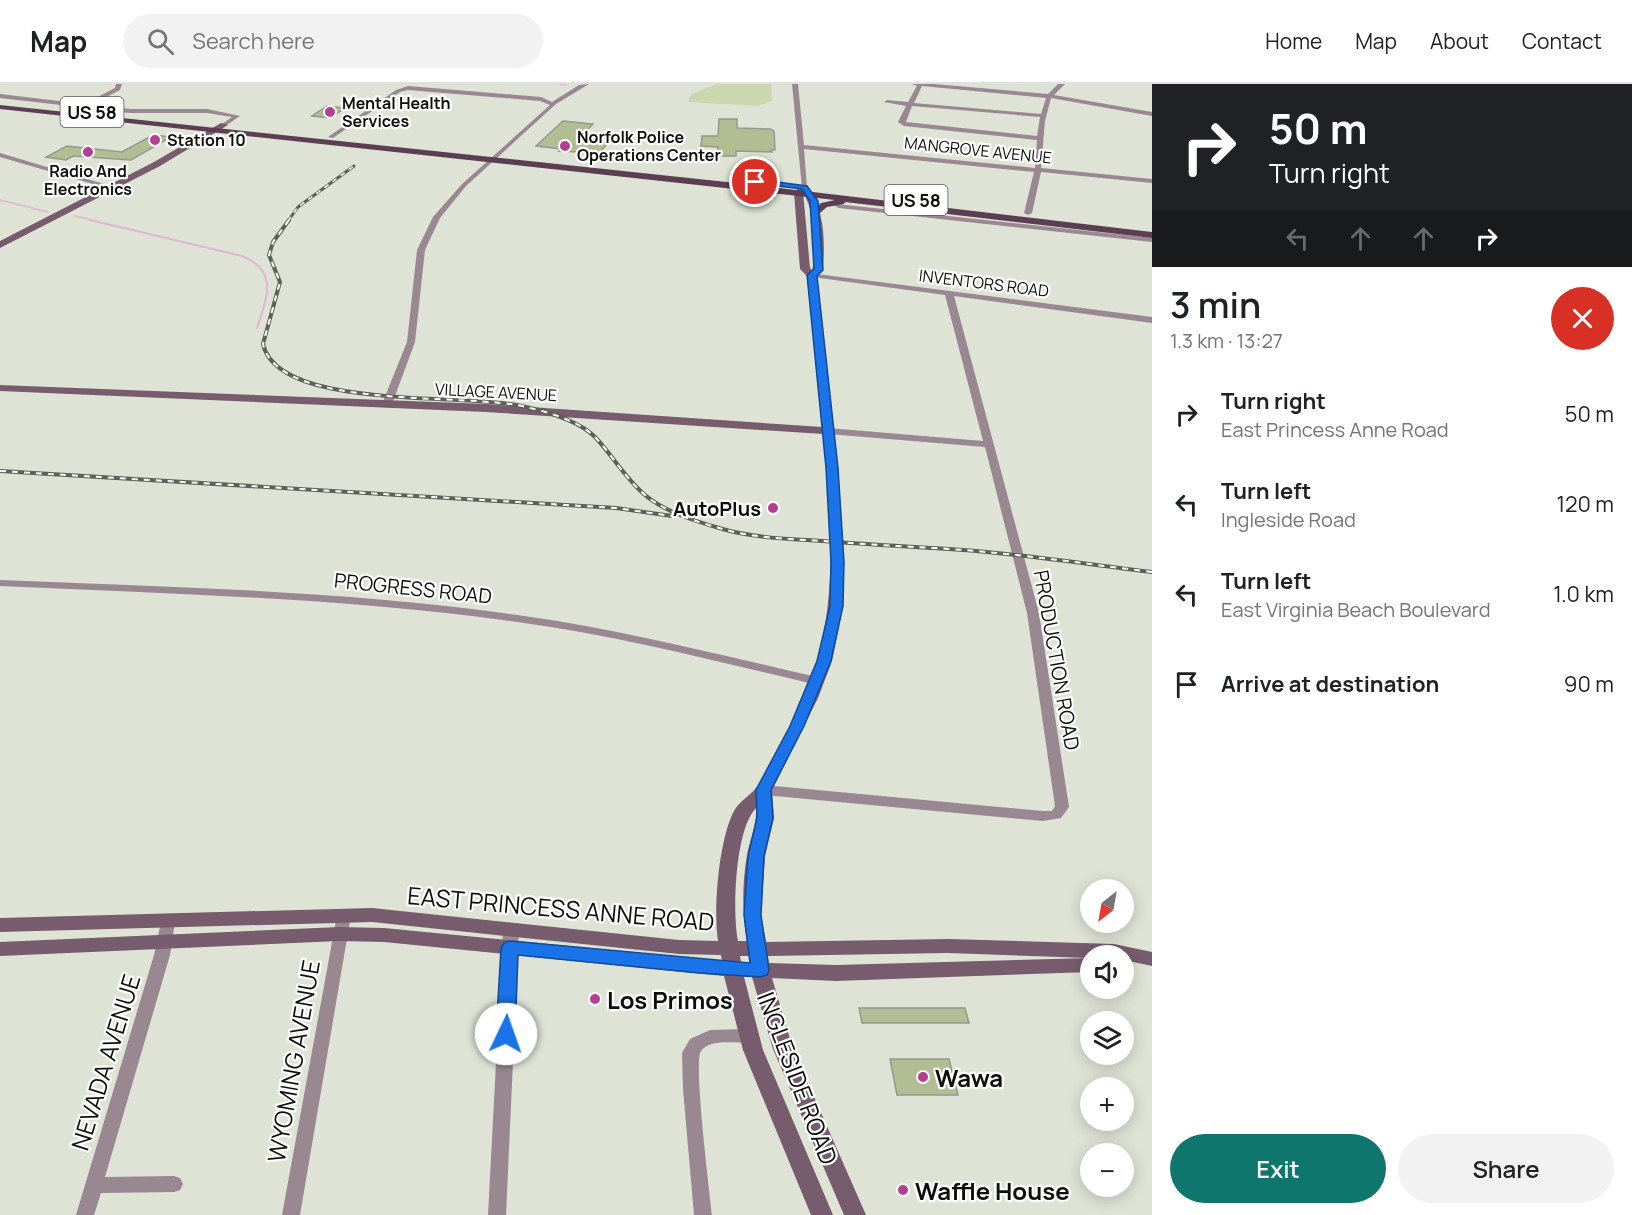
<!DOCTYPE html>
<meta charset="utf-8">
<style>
body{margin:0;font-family:Manrope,sans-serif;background:#f2f2f2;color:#202124;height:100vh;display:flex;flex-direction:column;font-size:22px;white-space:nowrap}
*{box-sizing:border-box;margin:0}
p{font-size:20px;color:#757577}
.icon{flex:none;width:33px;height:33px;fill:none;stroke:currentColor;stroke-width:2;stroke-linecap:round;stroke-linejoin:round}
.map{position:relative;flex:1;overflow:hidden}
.drawer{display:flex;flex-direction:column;background:#fff;width:480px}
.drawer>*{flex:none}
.top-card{background:#202124;color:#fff;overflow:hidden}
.needle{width:39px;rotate:211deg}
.controls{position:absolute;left:1080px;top:795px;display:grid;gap:12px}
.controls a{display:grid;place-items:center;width:54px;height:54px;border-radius:50%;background:#fff;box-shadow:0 3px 15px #0003;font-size:30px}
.pin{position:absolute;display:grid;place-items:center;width:51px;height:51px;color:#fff;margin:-26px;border:3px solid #fff;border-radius:50%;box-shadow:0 2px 6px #0007}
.me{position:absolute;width:66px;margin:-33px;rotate:3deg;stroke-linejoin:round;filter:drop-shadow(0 0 4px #0008)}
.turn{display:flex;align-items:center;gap:21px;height:126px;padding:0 18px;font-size:27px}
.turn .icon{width:78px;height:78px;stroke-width:2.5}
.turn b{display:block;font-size:42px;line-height:51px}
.lanes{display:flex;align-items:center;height:57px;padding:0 18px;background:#0003;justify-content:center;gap:30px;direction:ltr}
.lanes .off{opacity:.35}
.round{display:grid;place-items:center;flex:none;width:63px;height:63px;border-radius:32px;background:#f2f2f2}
.summary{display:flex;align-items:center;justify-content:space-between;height:102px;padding:0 18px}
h1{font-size:36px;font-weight:600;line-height:45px}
.action{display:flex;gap:12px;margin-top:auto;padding:12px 18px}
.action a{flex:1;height:69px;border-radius:36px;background:#0f766e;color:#fff;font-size:24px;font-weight:600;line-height:69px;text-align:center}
.action a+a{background:#f2f2f2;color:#202124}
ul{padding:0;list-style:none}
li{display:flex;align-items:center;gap:18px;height:90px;padding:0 18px}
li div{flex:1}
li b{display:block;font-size:22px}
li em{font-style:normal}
header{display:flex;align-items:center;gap:36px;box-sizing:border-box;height:84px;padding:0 30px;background:#fff;border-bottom:2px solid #e0e0e0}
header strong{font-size:28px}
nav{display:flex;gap:33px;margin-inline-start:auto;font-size:21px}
.search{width:420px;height:54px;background:#f2f2f2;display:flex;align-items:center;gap:15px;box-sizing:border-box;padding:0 21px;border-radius:33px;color:#757577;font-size:22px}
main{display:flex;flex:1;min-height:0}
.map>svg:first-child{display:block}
.green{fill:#cad7af}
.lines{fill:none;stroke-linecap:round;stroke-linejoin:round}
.stream-far1{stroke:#dfb5cf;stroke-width:1.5}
.stream{stroke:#dfb5cf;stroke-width:2}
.building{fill:#b1be93;stroke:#95998d;stroke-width:1.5}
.street{fill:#998792;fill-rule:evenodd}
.secondary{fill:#765c6c;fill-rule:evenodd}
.primary{fill:#5c3e52;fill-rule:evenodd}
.rail-far1-casing{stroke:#5d6057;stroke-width:3}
.rail-casing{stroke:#5d6057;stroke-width:4}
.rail-far1{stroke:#fff;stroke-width:1.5;stroke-dasharray:5;stroke-linecap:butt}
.rail{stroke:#fff;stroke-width:2;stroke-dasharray:6;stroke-linecap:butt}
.route{fill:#1a73e8;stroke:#114b97;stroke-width:1.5}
.poi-dot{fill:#b53e93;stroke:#fff;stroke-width:2}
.labels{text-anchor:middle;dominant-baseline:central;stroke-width:4.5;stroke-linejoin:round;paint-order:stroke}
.far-poi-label{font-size:16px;font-weight:bold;fill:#0d0f0a;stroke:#fff;text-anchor:start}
.far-street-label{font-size:16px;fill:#0d0f0a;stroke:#fff}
.shield{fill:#fff;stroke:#565754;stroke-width:1.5}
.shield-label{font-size:18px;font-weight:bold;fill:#0d0f0a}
.poi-label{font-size:20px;font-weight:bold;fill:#0d0f0a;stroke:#fff;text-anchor:end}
.street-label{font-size:20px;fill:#0d0f0a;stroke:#fff}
.near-street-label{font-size:24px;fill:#0d0f0a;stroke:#fff}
.near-poi-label{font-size:24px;font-weight:bold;fill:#0d0f0a;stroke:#fff;text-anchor:start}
</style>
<header>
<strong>Map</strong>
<div class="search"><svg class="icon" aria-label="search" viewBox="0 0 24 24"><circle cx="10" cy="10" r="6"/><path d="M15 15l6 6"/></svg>Search here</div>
<nav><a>Home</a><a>Map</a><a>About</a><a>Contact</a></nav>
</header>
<main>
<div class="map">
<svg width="1152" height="1131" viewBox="0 0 1152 1131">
<rect width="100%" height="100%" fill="#dee3d5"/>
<path class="green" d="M717,0H771L772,17L758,22L688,18L691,10Z"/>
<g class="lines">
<g class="stream-far1">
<path d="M560,0L566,1"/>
<path d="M0,116L48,128"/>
<path d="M75,132L96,137"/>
</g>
<path class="stream" d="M90,136L242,172C279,187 267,213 257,244"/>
</g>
<g class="building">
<path d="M327,22L345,24L330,34L312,32Z"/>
<path d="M719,35H737V44L770,45L774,47L775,66H771L772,68L736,67V72H725L717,71L718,63L701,62L702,52H718Z"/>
<path d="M563,37L593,40L578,55L609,58L599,69L559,67L561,65L536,62Z"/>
<path d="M153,51L171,53L131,76L73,72L66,76L46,73L67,62L122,68Z"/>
<path d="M859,924H965L969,939H862Z"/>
<path d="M890,975H949L958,1011H897Z"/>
</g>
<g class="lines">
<g class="street">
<path d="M116,0H122L120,6L91,21L130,25H207L240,32L224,43L221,41L222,40L232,33L207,29H130L0,14V10L84,20L115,4Z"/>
<path d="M589,0L556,20L466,102L440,134L425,166L415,258L392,320L387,323L384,322L382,320L407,258L417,166L433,133L462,100L550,21L540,17L408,6L400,8L333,54L328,53L396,6L408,2L541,13L552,18L579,1Z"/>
<path d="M792,0H798L804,61L1035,84L1037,56L904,42L898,38L906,22L884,18L887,16L908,18L917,2L912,0H934L1048,10L1058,0H1065L1054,11L1152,28V32L1051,14L1045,37L1041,84L1152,95V99L1041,88L1032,129L1028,131L1024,129L1034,88L804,65L807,103L802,104ZM922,2L1046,14L1041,30L914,19ZM912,22L1040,33L1037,52L906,38Z"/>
<path d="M0,69L114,103L115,104L110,105L0,73Z"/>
<path d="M836,120L1152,154V158L839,124L835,122Z"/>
<path d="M809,189L1152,233V239L954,212L1039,529L1069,723L1061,734L1043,737L764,711L759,709L757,706L759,703L764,701L1043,727H1052L1055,722L1027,529L985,363L828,350L823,347L828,344L983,357L945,211L812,193L808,191Z"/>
<path d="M0,496C175,503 351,507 524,532C623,546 720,571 817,593L823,597L817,601C720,578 623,553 524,539C351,514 175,510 0,502Z"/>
<path d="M344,825L349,827L351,831L300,1131H282L337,831L339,827Z"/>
<path d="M168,832L173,834L175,838L170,871L105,1093L174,1092L180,1094L183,1100L180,1106L174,1108L101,1109L94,1131H76L154,871L161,838L163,834Z"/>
<path d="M511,840L516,842L519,846L506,1131H488L503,846L506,842Z"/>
<path d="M749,945L755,947L757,952L755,957L749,959C735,959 710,955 701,967C693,976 710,1110 712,1131H694L683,1005L682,969L690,955L710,946Z"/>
</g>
<g class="secondary">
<path d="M221,39L228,41L160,82L0,164V157L154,78Z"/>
<path d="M801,101H807C825,127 825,156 823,186L817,192L838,383L844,478L843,522L832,577L818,614L772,706L774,734L765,772L761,831L766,858L948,855L1114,860L1152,868V882L1124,876V872H1090V888L836,897L772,894L793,965L866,1131H844L773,965L752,893H744L763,966L833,1131H811L743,966L724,892L384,858L339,857L0,872V858L339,843L384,844L722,877L721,871L679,870L372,838L0,848V834L372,824L679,856L718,857C713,825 719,755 734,727C740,716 753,710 759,700C780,663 805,617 817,576C838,504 830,425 823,350L486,328L0,307V301L486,320L822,343L807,192L800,185L794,109ZM803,108C815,129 819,164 812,186L810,184ZM756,724C757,741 750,755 747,771C742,800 742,829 747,857H738C732,828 735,745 756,724ZM948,869L1089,874L836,881L769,879L768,872ZM740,872H749L750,878H741Z"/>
</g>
<path class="primary" d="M0,21L736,99L1152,148V154L845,118L844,120L827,123L815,133L810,130L821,119L835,116L0,25Z"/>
<defs>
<path id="rail-far1" d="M288,137L298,123L354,82"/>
<g id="rail">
<path d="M289,136L273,158L269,171L280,198L263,260C278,328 470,308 526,323C548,328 579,337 595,353C613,372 625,394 645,411C665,428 695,437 719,444C752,454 789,455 823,457C860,460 897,462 933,464C1007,468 1079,479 1152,488"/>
<path d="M0,387L616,424L672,432"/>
</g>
</defs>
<use href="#rail-far1" class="rail-far1-casing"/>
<use href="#rail" class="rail-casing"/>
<use href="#rail-far1" class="rail-far1"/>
<use href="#rail" class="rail"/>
</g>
<path class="route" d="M755,95L807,102L818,117L823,186L817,192L838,384L844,478L843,522L831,577L804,642L771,706L773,734L764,772L761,831L769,886L767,891L760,893L699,889L518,871L515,950L512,955L506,957L499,955L496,950L501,864L504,859L510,857L750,879L744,831L748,772L757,734L756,706L790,642L817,577L830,522L831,478L826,384L807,191L814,185L810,117L802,105L753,99V96Z"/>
<g class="poi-dot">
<circle cx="330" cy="28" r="6"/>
<circle cx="155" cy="56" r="6"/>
<circle cx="565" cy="62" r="6"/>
<circle cx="88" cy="68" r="6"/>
<circle cx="773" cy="424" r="6"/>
<circle cx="595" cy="915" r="6"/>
<circle cx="923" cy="993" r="6"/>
<circle cx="903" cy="1106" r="6"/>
</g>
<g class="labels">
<g class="far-poi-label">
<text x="342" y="19">Mental Health<tspan x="342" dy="18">Services</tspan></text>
<text x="577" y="53">Norfolk Police<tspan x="577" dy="18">Operations Center</tspan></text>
<text x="167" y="56">Station 10</text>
<text x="88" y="87" text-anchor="middle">Radio And<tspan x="88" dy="18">Electronics</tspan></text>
</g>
<g class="far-street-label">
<text transform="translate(978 66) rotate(6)">MANGROVE AVENUE</text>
<text transform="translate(984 199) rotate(7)">INVENTORS ROAD</text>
<text transform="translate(496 308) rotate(3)">VILLAGE AVENUE</text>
</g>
<g class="shield">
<rect x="60.5" y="13" width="63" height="30" rx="4.5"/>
<rect x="884.5" y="101" width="63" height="30" rx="4.5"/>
</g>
<g class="shield-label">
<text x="92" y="28">US 58</text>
<text x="916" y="116">US 58</text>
</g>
<g class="poi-label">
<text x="761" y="424">AutoPlus</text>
</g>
<g class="street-label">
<text transform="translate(413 504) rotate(6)">PROGRESS ROAD</text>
<text transform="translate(1057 576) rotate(80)">PRODUCTION ROAD</text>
</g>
<g class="near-street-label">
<text transform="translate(561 824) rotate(5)">EAST PRINCESS ANNE ROAD</text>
<text transform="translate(293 977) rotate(-80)">WYOMING AVENUE</text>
<text transform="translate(105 978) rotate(-73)">NEVADA AVENUE</text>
<text transform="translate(798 994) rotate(69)">INGLESIDE ROAD</text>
</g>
<g class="near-poi-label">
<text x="607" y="915">Los Primos</text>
<text x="935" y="993">Wawa</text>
<text x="915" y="1106">Waffle House</text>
</g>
</g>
</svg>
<div class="controls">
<a><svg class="needle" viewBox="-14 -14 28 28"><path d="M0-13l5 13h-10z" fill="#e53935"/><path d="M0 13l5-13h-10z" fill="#757577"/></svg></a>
<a><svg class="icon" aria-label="sound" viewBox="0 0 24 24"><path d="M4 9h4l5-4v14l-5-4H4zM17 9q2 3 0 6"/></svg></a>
<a><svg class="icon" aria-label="layers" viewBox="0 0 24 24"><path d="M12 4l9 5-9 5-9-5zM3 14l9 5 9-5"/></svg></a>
<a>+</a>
<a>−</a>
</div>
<div class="pin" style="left:755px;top:98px;background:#d93025"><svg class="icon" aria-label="arrive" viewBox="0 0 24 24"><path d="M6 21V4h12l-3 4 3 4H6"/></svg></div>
<svg class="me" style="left:506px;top:950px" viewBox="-20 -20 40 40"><circle r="19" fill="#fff"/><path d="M0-13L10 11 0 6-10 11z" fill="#1a73e8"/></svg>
</div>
<section class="drawer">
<div class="top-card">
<div class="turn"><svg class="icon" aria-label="right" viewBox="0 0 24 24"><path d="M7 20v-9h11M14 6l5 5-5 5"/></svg><div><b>50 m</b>Turn right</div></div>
<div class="lanes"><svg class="icon off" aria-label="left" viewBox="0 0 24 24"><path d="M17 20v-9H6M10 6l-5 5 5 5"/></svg><svg class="icon off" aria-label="ahead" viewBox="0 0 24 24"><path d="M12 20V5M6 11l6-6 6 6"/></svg><svg class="icon off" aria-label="ahead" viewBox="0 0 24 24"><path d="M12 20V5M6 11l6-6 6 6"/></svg><svg class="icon" aria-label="right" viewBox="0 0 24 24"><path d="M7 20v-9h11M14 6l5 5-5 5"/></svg></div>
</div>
<div class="summary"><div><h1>3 min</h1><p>1.3 km · 13:27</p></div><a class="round" style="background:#d93025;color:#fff"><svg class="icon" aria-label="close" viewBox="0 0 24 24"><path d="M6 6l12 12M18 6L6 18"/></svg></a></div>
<ul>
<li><svg class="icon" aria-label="right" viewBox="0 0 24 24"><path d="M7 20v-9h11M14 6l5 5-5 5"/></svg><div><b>Turn right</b><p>East Princess Anne Road</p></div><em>50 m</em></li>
<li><svg class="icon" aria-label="left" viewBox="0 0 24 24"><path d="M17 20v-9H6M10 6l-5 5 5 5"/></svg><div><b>Turn left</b><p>Ingleside Road</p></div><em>120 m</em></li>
<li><svg class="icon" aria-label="left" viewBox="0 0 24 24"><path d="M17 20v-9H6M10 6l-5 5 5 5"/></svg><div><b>Turn left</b><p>East Virginia Beach Boulevard</p></div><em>1.0 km</em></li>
<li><svg class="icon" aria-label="arrive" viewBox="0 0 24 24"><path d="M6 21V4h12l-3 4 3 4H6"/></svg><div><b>Arrive at destination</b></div><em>90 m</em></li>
</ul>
<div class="action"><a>Exit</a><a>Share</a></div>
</section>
</main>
